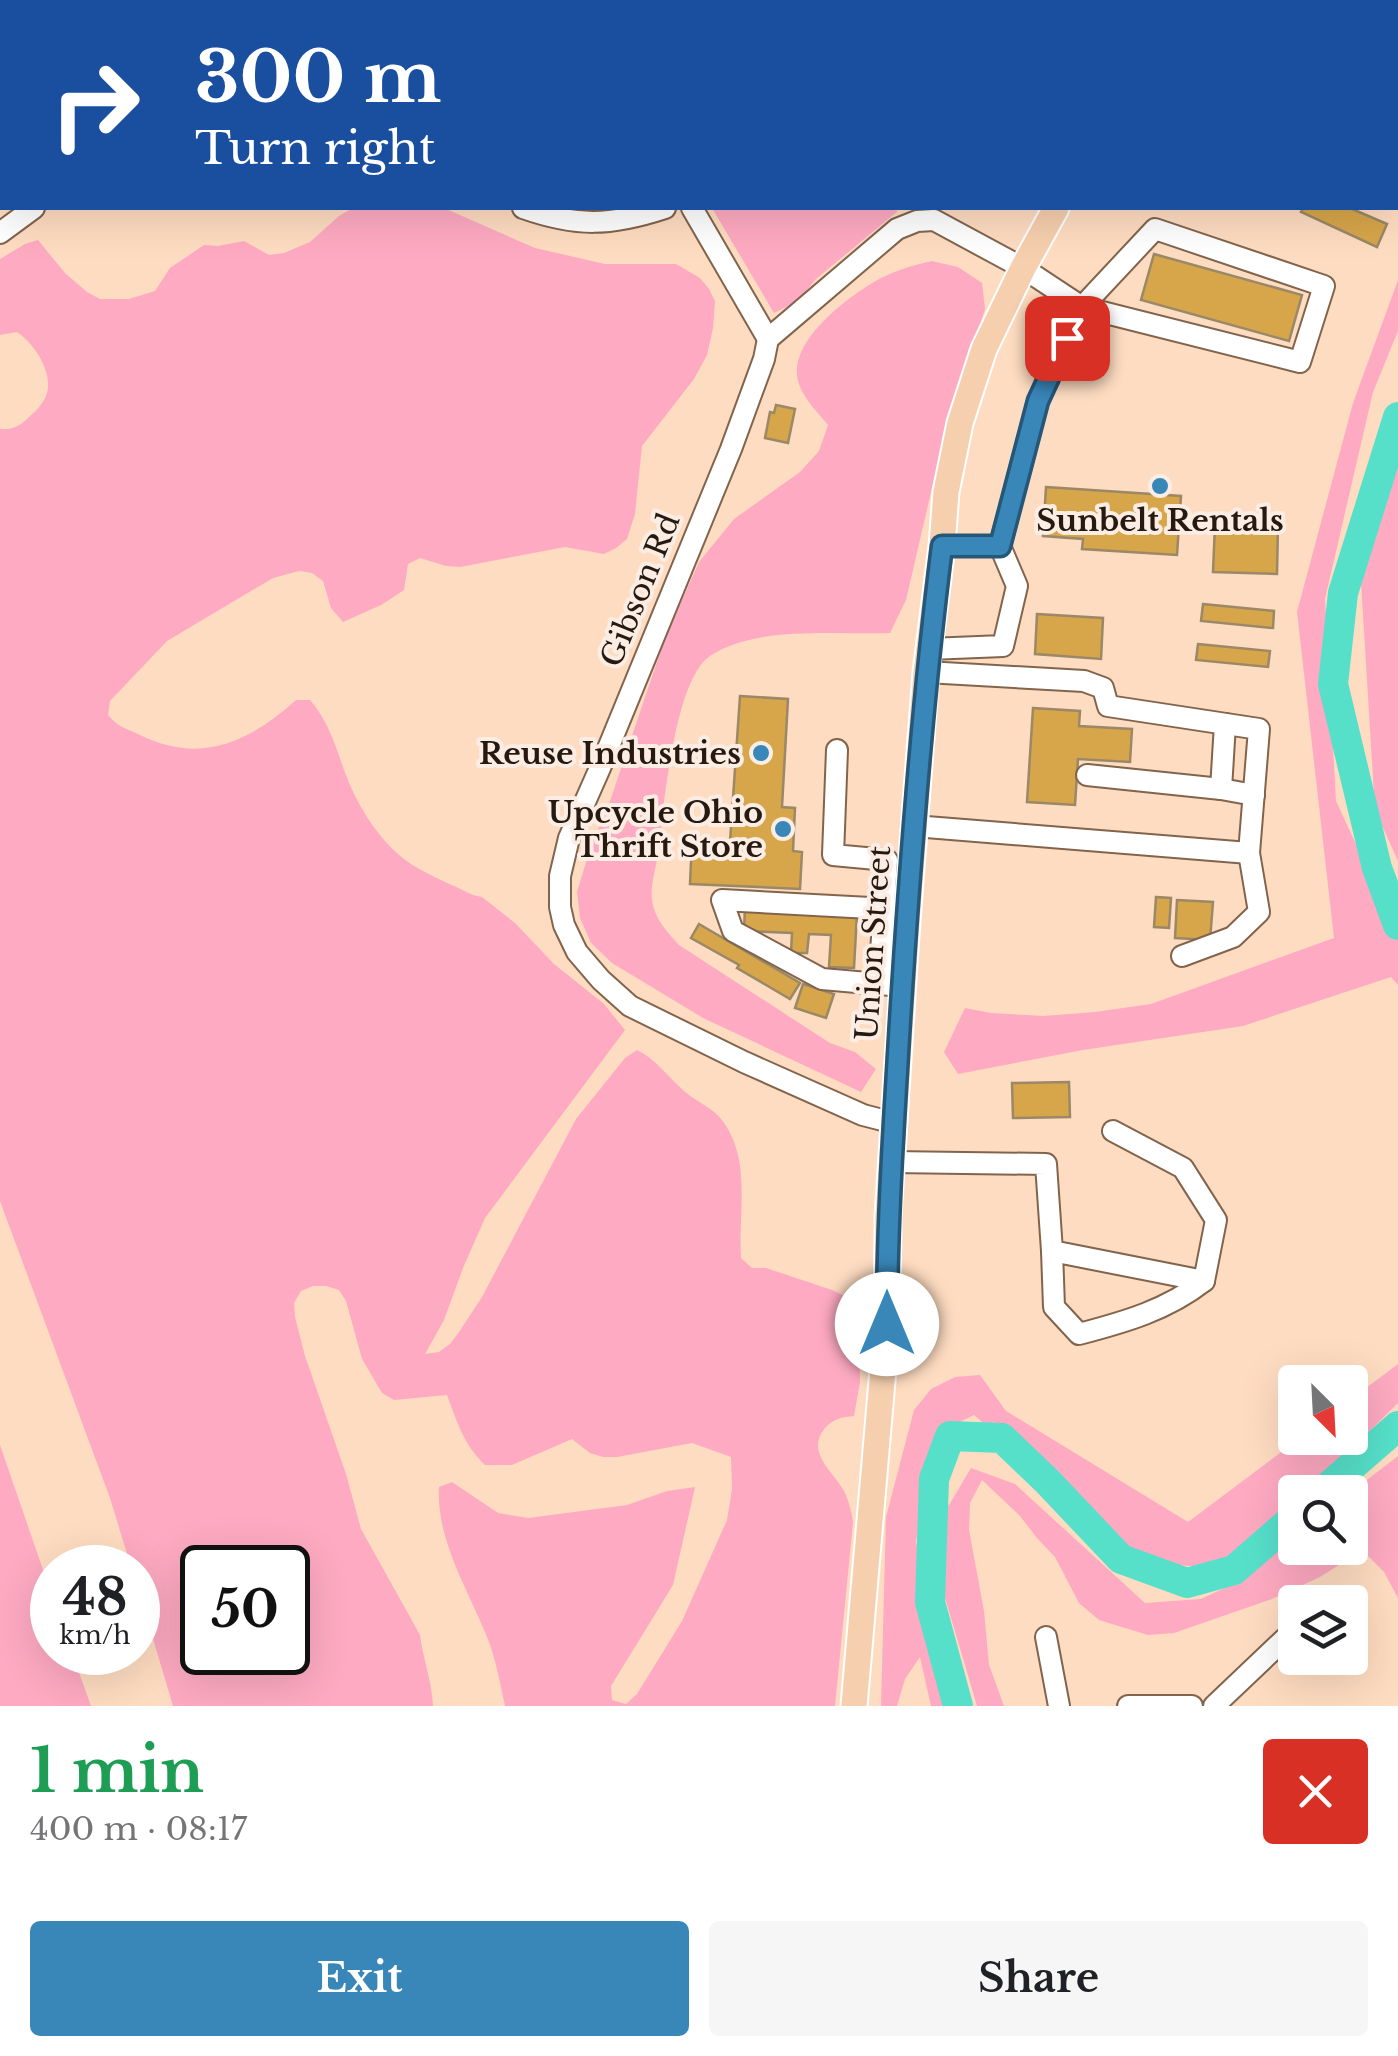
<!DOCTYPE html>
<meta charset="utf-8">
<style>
body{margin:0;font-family:"Libre Baskerville",serif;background:#f6f6f6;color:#202124;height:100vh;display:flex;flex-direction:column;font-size:38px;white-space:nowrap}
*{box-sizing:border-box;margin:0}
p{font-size:32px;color:#757577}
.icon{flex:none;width:55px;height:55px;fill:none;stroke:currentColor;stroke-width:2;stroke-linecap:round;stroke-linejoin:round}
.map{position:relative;height:1706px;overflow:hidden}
.details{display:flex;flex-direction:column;background:#fff;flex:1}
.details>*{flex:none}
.top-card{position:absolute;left:0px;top:0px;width:1400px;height:210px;box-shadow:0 10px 40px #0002;background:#1a4fa0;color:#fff;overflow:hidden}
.needle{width:65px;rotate:156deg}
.controls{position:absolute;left:1278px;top:1365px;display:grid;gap:20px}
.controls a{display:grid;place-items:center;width:90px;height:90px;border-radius:10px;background:#fff;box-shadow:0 10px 40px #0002;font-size:50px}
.speed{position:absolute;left:30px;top:1545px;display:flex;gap:20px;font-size:50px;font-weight:700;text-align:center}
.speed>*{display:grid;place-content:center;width:130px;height:130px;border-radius:50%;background:#fff;box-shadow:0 10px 40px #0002;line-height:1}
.speed small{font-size:25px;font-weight:400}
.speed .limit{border:5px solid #111;border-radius:15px;background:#fff;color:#111}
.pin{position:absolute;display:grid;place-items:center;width:85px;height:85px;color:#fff;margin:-42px;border-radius:20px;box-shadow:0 5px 15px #0006}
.me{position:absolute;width:110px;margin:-55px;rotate:0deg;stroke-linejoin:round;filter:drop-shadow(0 0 8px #0008)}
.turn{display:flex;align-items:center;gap:35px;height:210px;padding:0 30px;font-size:45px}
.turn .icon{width:130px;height:130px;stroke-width:2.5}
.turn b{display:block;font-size:70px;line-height:85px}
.round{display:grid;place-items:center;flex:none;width:105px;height:105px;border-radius:10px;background:#f6f6f6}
.headline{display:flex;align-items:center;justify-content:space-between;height:170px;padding:0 30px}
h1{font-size:60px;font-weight:700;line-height:75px;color:#1e9e55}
.cta{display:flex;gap:20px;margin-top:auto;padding:20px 30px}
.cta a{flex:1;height:115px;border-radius:10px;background:#3986b9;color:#fff;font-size:40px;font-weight:700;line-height:115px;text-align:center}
.cta a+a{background:#f6f6f6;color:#202124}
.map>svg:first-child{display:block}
.green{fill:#feaac2;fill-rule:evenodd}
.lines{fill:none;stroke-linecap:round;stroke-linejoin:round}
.river{stroke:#56e0ca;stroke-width:30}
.building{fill:#d7a64a;stroke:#9b8867;stroke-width:2.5}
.minor-casing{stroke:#82644c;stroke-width:24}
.major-casing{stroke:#fff;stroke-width:29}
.minor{stroke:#fff;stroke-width:20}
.major{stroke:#f6cfae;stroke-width:25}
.route-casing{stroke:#255778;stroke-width:25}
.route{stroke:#3986b9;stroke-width:18}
.poi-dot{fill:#3986b9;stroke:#fbede3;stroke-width:4}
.labels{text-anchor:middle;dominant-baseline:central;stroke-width:8;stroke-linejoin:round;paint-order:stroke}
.poi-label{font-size:30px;font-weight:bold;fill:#251910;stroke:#fbede3;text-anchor:end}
.street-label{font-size:30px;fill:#251910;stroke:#fbede3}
</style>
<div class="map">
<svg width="1398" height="1706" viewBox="0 0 1398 1706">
<rect width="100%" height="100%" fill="#fedcc1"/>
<g class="green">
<path d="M767,0H923L924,2H770Z"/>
<path d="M353,208H444L535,248L605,264H676L700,278L709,289L715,301L713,328L707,355L694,379L642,446L635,514L627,539L616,548L604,554L565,547L460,567L446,566L420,558L408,564L404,590L381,605L343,622L331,608L323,581L312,573L299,571L273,578L167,641L110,701L108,715C119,728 126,728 140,735C201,765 249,742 296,700H310C328,721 335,744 344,770C356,803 376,837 404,859C424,874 451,884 473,895L482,897L515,923L554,964L604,1004L625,1030L485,1218L463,1268L444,1320L425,1354L439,1352L450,1344L459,1332L482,1297L576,1119L625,1058L637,1050C656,1059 668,1077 684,1091C696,1102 712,1107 722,1120C752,1160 738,1211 741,1258L752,1268H766L832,1290L845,1296L859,1312L860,1382L854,1416C842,1417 833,1419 825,1428C805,1452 833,1471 844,1491C849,1501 851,1510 853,1522L835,1706H505C500,1683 496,1659 487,1637C468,1589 436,1540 439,1487L452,1482L498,1513L528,1518L627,1505L667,1491L695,1487L673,1585L611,1686L612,1700L626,1704L637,1694L682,1621L727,1520L732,1489L731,1457L692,1443L617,1457H603L590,1453L572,1439L512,1465H485C464,1445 457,1422 447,1395L394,1400L382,1393L362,1359L346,1301L339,1290L326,1286H313L301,1291L294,1303L295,1317L305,1356L346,1474L361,1529L420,1635C423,1659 432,1681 433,1706H173L138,1588V1568L131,1567L110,1498L0,1201V429C12,430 20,426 28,418C36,411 44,403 47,393C53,372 34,343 17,332L0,335V259L25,244L38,240L65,273L87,292L100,299H129L155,291L170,268L204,245L218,246L244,241L269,255L284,253L310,242L339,216ZM202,1568H288V1652H202Z"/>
<path d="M712,208H888L898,211L816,279L798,301L774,313Z"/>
<path d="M932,261L958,267L982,283L985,309L941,449L906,600L890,633C836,635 756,625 710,656C674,680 663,811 658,854C656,868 650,886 652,900C654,918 667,932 679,945L830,1043L855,1052L876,1069L861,1092L703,1018L612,963L591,943L580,918L577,892L593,839L605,816L665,638L699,562L734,519L800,472L819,451L828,425C818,413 802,397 798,381C788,340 850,295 881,278C897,270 914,265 932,261Z"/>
<path d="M1398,280V331L1373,392L1325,599L1336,801L1398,935V985L1391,977L1243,1026L1083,1050L958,1074L944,1052L965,1008L991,1013L1043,1016L1095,1012L1151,1004L1334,938L1297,612L1353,403Z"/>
<path d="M1398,444V861L1375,810L1360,566Z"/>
<path d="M1398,1364V1403L1343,1457L1302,1492H1295V1499L1248,1540L1240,1552L1229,1560L1203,1567L1161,1564L1136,1552L1081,1508L974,1415L949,1427L930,1448L916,1542L947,1706H931L920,1657L905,1679L897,1706H881L886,1517L914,1410L931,1389L955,1377L980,1375L1006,1411L1188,1522L1300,1438H1350V1400Z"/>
<path d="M0,1445L52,1596V1652L72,1653L91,1706H0Z"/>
<path d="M1398,1456V1598L1384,1572L1366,1554L1342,1563L1320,1577L1272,1599L1174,1633L1148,1635L1099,1620L1079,1603L1055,1557L1037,1538L1020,1516L982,1480L970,1503L969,1530L984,1611L989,1665L1004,1706H977L943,1591L940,1563L946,1510L971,1468L1015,1484L1145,1603L1201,1599L1229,1586L1295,1535V1548H1350V1493Z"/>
</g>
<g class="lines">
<g class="river">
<path d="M1398,417L1343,593L1333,684L1377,868L1398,925"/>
<path d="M1322,1492L1398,1426"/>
<path d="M958,1706L930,1602L934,1479L950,1436L1002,1438L1047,1481L1121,1559L1187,1583L1234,1570L1295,1517"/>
</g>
</g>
<g class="building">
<path d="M1303,208H1350L1387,224L1377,247L1301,212Z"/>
<path d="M1154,254L1302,295L1289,341L1141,300Z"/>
<path d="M776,405L795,409L788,443L765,438L770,412L774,413Z"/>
<path d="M1046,487L1181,496L1177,555L1082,549L1083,539L1043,536Z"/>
<path d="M1215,524L1278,526L1277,574L1213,572Z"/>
<path d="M1203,604L1274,611L1273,628L1201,621Z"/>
<path d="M1037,614L1103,618L1101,659L1035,654Z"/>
<path d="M1198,644L1270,651L1268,667L1196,660Z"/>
<path d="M740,696L788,699L782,807L795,808L793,851L802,852L800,889L690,884L692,840L730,842Z"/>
<path d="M1033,708L1080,711L1079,726L1132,729L1130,762L1078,759L1075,805L1027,802Z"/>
<path d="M1156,897L1171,898L1169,928L1154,927Z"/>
<path d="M1177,900L1213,902L1210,940L1175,938Z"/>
<path d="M745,907L857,913L854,968L829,967L831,935L809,934L807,953H791L792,933L744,931Z"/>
<path d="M699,924L800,983L790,999L737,968L739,965L691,938Z"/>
<path d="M803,984L834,994L826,1018L795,1008Z"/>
<path d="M1069,1082L1070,1117L1013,1118L1012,1083Z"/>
</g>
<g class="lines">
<defs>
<g id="minor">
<path d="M587,0L588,2"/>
<path d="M1130,2L1134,0"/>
<path d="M0,168L2,169"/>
<path d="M523,208C577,227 610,226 665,208"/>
<path d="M692,208L768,339"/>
<path d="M1155,229L1324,286L1300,362L1082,307Z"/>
<path d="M0,233L34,208"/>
<path d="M768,339L764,359L731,449L600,768L569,838L560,876V907L564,925L577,952L601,980L630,1006L744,1062L863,1115L894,1123"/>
<path d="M768,339L897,229L917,221L934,220L1023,268L1082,307L1038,401L1000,546H942"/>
<path d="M929,649L1003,646L1017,586L1000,546"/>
<path d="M837,750L833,855L887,860L879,984"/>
<path d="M1087,775L1221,789L1254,795"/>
<path d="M1221,789L1225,724"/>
<path d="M914,826L1249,853L1259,729L1108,706L1103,688L1084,681L926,672"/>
<path d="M1182,956L1233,937L1259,912L1249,853"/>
<path d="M902,986L822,979L733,931L722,900L908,910"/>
<path d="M892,1162L1046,1164L1052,1251L1204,1281L1216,1220L1183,1168L1113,1131"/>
<path d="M1052,1251L1054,1307L1079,1334C1125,1322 1167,1310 1204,1281"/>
<path d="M1046,1637L1059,1706"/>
<path d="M1128,1706H1192"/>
<path d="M1214,1706L1294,1630"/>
</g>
<g id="major">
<path d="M1257,2L1261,0"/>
<path d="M854,1706L887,1323L888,1216L906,935L926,672L942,546L946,492L960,423L984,349L1023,268L1056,208"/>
</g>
</defs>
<use href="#minor" class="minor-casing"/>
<use href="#major" class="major-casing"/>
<use href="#minor" class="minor"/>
<use href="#major" class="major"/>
</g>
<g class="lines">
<defs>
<path id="route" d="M887,1324C887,1222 894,1122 900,1021C910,862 922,704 942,546H1000L1038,401L1067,338"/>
</defs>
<use href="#route" class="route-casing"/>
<use href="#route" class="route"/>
</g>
<g class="poi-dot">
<circle cx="1160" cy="486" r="10"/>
<circle cx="761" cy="753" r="10"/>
<circle cx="783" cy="829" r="10"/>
</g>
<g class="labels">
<g class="poi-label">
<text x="1160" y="520" text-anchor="middle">Sunbelt Rentals</text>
<text x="741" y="753">Reuse Industries</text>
<text x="763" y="812">Upcycle Ohio<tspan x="763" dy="34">Thrift Store</tspan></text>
</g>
<g class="street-label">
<text transform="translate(640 590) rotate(-68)">Gibson Rd</text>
<text transform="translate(873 943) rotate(-86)">Union Street</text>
</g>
</g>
</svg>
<div class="controls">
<a><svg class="needle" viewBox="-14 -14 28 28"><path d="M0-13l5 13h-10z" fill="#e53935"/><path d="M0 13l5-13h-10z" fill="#757577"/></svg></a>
<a><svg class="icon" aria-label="search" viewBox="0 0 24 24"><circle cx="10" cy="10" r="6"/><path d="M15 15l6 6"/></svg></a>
<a><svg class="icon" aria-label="layers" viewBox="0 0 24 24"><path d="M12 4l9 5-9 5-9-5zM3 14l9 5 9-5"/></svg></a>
</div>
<div class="speed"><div>48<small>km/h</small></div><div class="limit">50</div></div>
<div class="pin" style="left:1067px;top:338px;background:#d93025"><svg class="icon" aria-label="arrive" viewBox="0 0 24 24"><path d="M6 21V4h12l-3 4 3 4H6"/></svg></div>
<svg class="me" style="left:887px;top:1324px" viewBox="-20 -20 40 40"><circle r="19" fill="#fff"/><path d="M0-13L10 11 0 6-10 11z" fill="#3986b9"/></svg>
<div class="top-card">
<div class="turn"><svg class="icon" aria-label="right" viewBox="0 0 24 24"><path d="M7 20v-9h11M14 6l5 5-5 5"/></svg><div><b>300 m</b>Turn right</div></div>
</div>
</div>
<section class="details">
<div class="headline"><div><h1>1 min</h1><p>400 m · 08:17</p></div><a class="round" style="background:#d93025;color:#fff"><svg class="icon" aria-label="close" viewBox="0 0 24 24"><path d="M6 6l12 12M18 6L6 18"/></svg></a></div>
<div class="cta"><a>Exit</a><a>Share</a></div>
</section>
